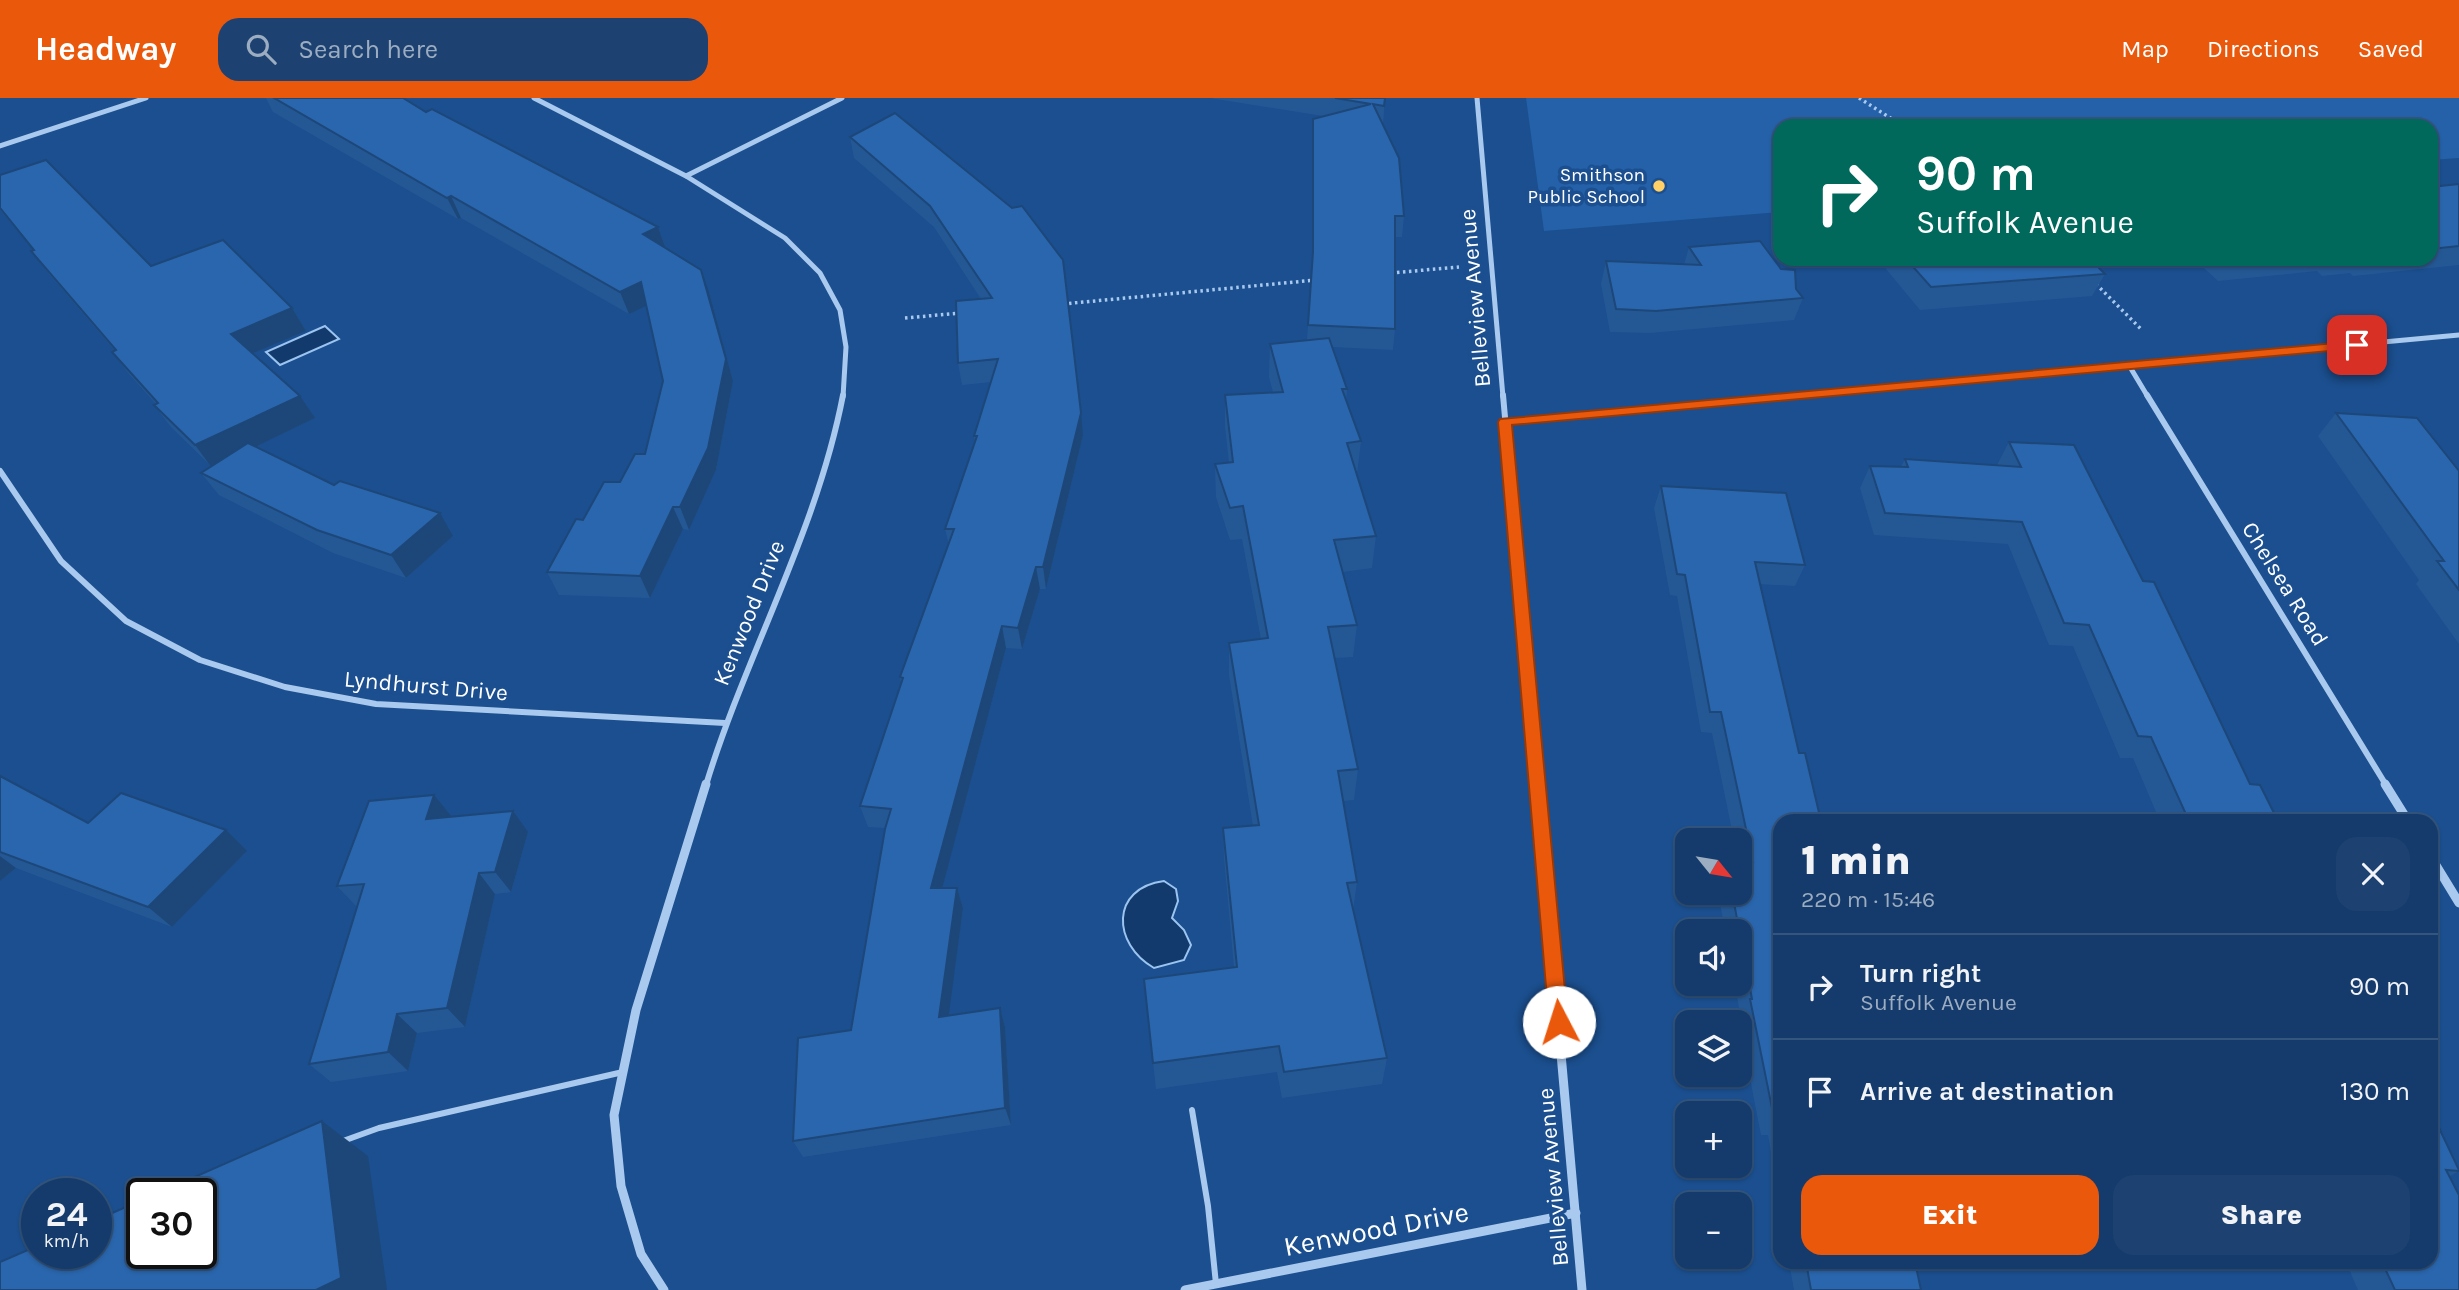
<!DOCTYPE html>
<meta charset="utf-8">
<style>
body{margin:0;font-family:Karla,sans-serif;background:#1d4271;color:#f1f3f6;height:100vh;display:flex;flex-direction:column;font-size:26px;white-space:nowrap}
*{box-sizing:border-box;margin:0}
p{font-size:23px;color:#9dadc1}
.icon{flex:none;width:38px;height:38px;fill:none;stroke:currentColor;stroke-width:2;stroke-linecap:round;stroke-linejoin:round}
.map{position:relative;flex:1;overflow:hidden}
.side{position:absolute;left:1773px;top:716px;width:665px;height:455px;display:flex;flex-direction:column;background:#143b6b;border-radius:21px;box-shadow:0 2px 5px #0004,0 0 0 2px #33557e}
.side>*{flex:none}
.top-card{position:absolute;left:1773px;top:21px;width:665px;height:147px;border-radius:21px;box-shadow:0 2px 5px #0004,0 0 0 2px #33557e;background:#00695c;color:#fff;overflow:hidden}
.needle{width:46px;rotate:120deg}
.controls{position:absolute;left:1675px;top:730px;display:grid;gap:14px}
.controls a{display:grid;place-items:center;width:77px;height:77px;border-radius:14px;background:#143b6b;box-shadow:0 2px 5px #0004,0 0 0 2px #33557e;font-size:35px}
.speed{position:absolute;left:21px;top:1080px;display:flex;gap:14px;font-size:35px;font-weight:700;text-align:center}
.speed>*{display:grid;place-content:center;width:91px;height:91px;border-radius:50%;background:#143b6b;box-shadow:0 2px 5px #0004,0 0 0 2px #33557e;line-height:1}
.speed small{font-size:18px;font-weight:400}
.speed .limit{border:4px solid #111;border-radius:10px;background:#fff;color:#111}
.pin{position:absolute;display:grid;place-items:center;width:60px;height:60px;color:#fff;margin:-30px;border-radius:14px;box-shadow:0 4px 10px #0006}
.me{position:absolute;width:77px;margin:-38px;rotate:355deg;stroke-linejoin:round;filter:drop-shadow(0 0 5px #0008)}
.turn{display:flex;align-items:center;gap:24px;height:147px;padding:0 28px;font-size:32px}
.turn .icon{width:91px;height:91px;stroke-width:2.5}
.turn b{display:block;font-size:49px;line-height:60px}
.round{display:grid;place-items:center;flex:none;width:74px;height:74px;border-radius:21px;background:#1d4271}
.overview{display:flex;align-items:center;justify-content:space-between;height:119px;padding:0 28px}
h1{font-size:42px;font-weight:800;line-height:52px}
.action{display:flex;gap:14px;margin-top:auto;padding:14px 28px}
.action a{flex:1;height:80px;border-radius:21px;background:#ea580c;color:#fff;font-size:28px;font-weight:800;line-height:80px;text-align:center}
.action a+a{background:#1d4271;color:#f1f3f6}
ul{padding:0;list-style:none}
li{display:flex;align-items:center;gap:21px;height:105px;padding:0 28px;border-top:2px solid #33557e}
li div{flex:1}
li b{display:block;font-size:26px}
li em{font-style:normal}
header{display:flex;align-items:center;gap:42px;box-sizing:border-box;height:98px;padding:0 35px;background:#ea580c;color:#fff}
header strong{font-size:33px}
nav{display:flex;gap:38px;margin-inline-start:auto;font-size:24px}
.search{width:490px;height:63px;background:#1d4271;display:flex;align-items:center;gap:18px;box-sizing:border-box;padding:0 24px;border-radius:21px;color:#9dadc1;font-size:26px}
.map>svg:first-child{display:block}
.green{fill:#2461a8}
.water{fill:#123a6d;stroke:#9cc4f0;stroke-width:2}
.lines{fill:none;stroke-linecap:round;stroke-linejoin:round}
.path{stroke:#a9c9ee;stroke-width:3.5;stroke-dasharray:2.5 3.5;stroke-linecap:butt}
.lane{stroke:#a9c9ee;stroke-width:6}
.street-far2{stroke:#a9c9ee;stroke-width:5}
.street-far1{stroke:#a9c9ee;stroke-width:6}
.street{stroke:#a9c9ee;stroke-width:9}
.wall{fill:#245895}
.shaded-wall{fill:#1d4779}
.building{fill:#2a66ad;stroke:#1d4779;stroke-width:2}
.route{fill:#ea580c;stroke:#983908;stroke-width:2}
.poi-dot{fill:#ffd166;stroke:#1b4f8f;stroke-width:2.5}
.labels{text-anchor:middle;dominant-baseline:central;stroke-width:7;stroke-linejoin:round;paint-order:stroke}
.far-poi-label{font-size:19px;fill:#fff;stroke:#1b4f8f;text-anchor:end}
.street-label{font-size:23px;fill:#fff;stroke:#1b4f8f}
.near-street-label{font-size:28px;fill:#fff;stroke:#1b4f8f}
</style>
<header>
<strong>Headway</strong>
<div class="search"><svg class="icon" aria-label="search" viewBox="0 0 24 24"><circle cx="10" cy="10" r="6"/><path d="M15 15l6 6"/></svg>Search here</div>
<nav><a>Map</a><a>Directions</a><a>Saved</a></nav>
</header>
<div class="map">
<svg width="2459" height="1192" viewBox="0 0 2459 1192">
<rect width="100%" height="100%" fill="#1b4f8f"/>
<path class="green" d="M1526,0H2459V60L2431,62V28H1780V114L1544,133Z"/>
<g class="water">
<path d="M325,228L339,241L280,267L266,254Z"/>
<path d="M1164,783L1176,791L1178,803L1172,820L1184,832L1191,847L1184,862L1154,870C1112,846 1110,790 1164,783Z"/>
</g>
<g class="lines">
<g class="path">
<path d="M1859,0L1903,28"/>
<path d="M1391,175L1459,169"/>
<path d="M2096,186L2142,232"/>
<path d="M1063,206L1316,182"/>
<path d="M905,220L961,215"/>
</g>
<g class="lane">
<path d="M1192,1012L1208,1108L1216,1186"/>
<path d="M343,1043L379,1030L623,974"/>
</g>
<g class="street-far2">
<path d="M534,0L686,78L785,140L820,175L840,212L846,249L843,299"/>
<path d="M1477,0L1503,299"/>
<path d="M0,48L146,0"/>
<path d="M686,78L842,0"/>
<path d="M2130,269L2148,299"/>
<path d="M1788,299L2459,237"/>
</g>
<g class="street-far1">
<path d="M1503,297L1538,687"/>
<path d="M2147,297L2386,687"/>
<path d="M1505,324L1807,297"/>
<path d="M0,373L61,463L126,523L200,562L285,589L376,606L725,625"/>
<path d="M706,687C746,556 817,433 843,297"/>
</g>
<g class="street">
<path d="M1537,686L1582,1192"/>
<path d="M2385,686L2408,723"/>
<path d="M2431,759L2459,805"/>
<path d="M664,1192L641,1156L621,1088L614,1017L636,912L706,686"/>
<path d="M1185,1192L1576,1115"/>
</g>
</g>
<g class="wall">
<path d="M266,0H403L426,14L658,129L666,150L709,194L733,283L716,372L689,432L683,431L650,500L559,497L547,474L583,422L620,384L645,356L663,283L646,207L629,216L461,120L458,121L273,14Z"/>
<path d="M1210,0H1385L1383,26L1404,118L1402,139H1395V231L1393,252L1333,249L1347,291L1346,302L1361,343L1357,376L1376,438L1372,470L1343,474L1357,527L1353,559L1334,560L1358,671L1354,702L1343,703L1357,784L1353,812L1387,960L1382,986L1282,1000L1277,974L1156,991L1144,881L1234,869L1224,760L1223,730L1253,728L1229,577V545L1261,541L1242,441L1230,442L1216,399L1215,366L1229,364L1225,329V297L1273,294L1269,279L1270,246L1307,242L1312,170L1313,21L1323,18Z"/>
<path d="M895,15L1083,337L1046,491H1040L1022,551L1006,550L942,790H957L963,810L948,918L1000,910L1005,929L1011,1027L803,1059L793,1043L851,932L885,730L868,729L860,708L901,584L900,579L949,447L945,431L975,343L974,338L991,284L962,287L958,265L981,201L934,129L854,60L850,39Z"/>
<path d="M0,77L151,168L292,210L306,233L253,255L315,320L255,349L334,387L453,438L406,480L333,455L219,397L201,375L211,368L171,329L154,307L156,306L129,276L112,254L115,253L48,175L31,153L33,152L0,112Z"/>
<path d="M2459,86V167L2353,178L2350,175L2322,178L2317,173L2218,183L2194,161H2431V89Z"/>
<path d="M1689,149L1796,191L1803,200L1794,222L1650,235L1610,234L1601,186L1606,163L1684,167Z"/>
<path d="M1890,161H2090L2105,176L2092,198L1920,212L1886,171Z"/>
<path d="M2336,315L2459,373V546L2416,486L2419,482L2318,338Z"/>
<path d="M2009,344L2143,483L2250,686L2278,723H2160L2133,660H2120L2073,548L2049,547L2008,446L1874,437L1860,390L1870,368L1901,369L1905,361L1997,367Z"/>
<path d="M1661,388L1805,467L1795,488L1760,486L1780,723V1106L1768,1037H1761L1738,918L1740,916L1735,886H1740V833H1725L1718,794H1740V742H1734L1712,635L1701,634L1677,498L1670,497L1654,410Z"/>
<path d="M0,678L88,725L247,753L172,829L16,770L0,783Z"/>
<path d="M450,719L528,734L511,794L495,796L465,929L417,935L408,973L331,984L309,966L357,809L337,788Z"/>
<path d="M2431,1013L2459,1073L2450,1078L2459,1192H2358L2346,1164H2431Z"/>
<path d="M1789,1164H1915L1921,1192H1794Z"/>
</g>
<g class="shaded-wall">
<path d="M451,98L461,120L458,121L447,100Z"/>
<path d="M658,129L666,151L643,136Z"/>
<path d="M701,172L709,194L733,283L716,372L689,432L680,409Z"/>
<path d="M641,184L650,206L629,216L620,194Z"/>
<path d="M292,210L306,233L246,258L231,236Z"/>
<path d="M300,298L315,320L212,370L195,347Z"/>
<path d="M1081,315L1083,337L1046,491L1043,469Z"/>
<path d="M673,409L683,431L650,500L640,478Z"/>
<path d="M440,415L453,438L406,480L391,457Z"/>
<path d="M1036,469L1040,491L1022,551L1018,530Z"/>
<path d="M1002,528L1006,550L937,810L931,790Z"/>
<path d="M434,697L451,718L426,721Z"/>
<path d="M513,713L528,734L511,794L495,774Z"/>
<path d="M226,732L247,753L172,829L148,809Z"/>
<path d="M0,758L16,770L0,783Z"/>
<path d="M479,775L495,796L465,929L447,910Z"/>
<path d="M957,790L963,810L946,938L939,919Z"/>
<path d="M1000,910L1005,929L1011,1027L1005,1010Z"/>
<path d="M397,916L417,935L408,973L388,954Z"/>
<path d="M322,1023L368,1058L387,1192H316Z"/>
</g>
<g class="building">
<path d="M274,0H403L426,14L432,11L658,129L643,136L701,172L726,261L708,350L680,409H673L640,478L547,474L576,421L583,422L604,384H620L635,356H645L663,283L641,184L620,194L451,98L447,100Z"/>
<path d="M1335,0H1385L1384,8L1373,6L1399,60L1404,118H1395V231L1308,227L1313,154V21L1371,6Z"/>
<path d="M895,15L1012,110L1022,108L1063,162L1081,315L1043,469H1036L1018,530L1002,528L931,790H957L939,919L1000,910L1005,1010L793,1043L798,940L851,932L885,731L891,711L860,708L903,580L900,579L954,431H945L977,338H974L998,261L958,265L956,203L992,200L930,108L850,39Z"/>
<path d="M46,62L151,168L223,142L292,210L231,236L300,298L195,347L154,307L158,305L112,254L116,252L31,153L34,152L0,110V77Z"/>
<path d="M2459,86V148L2431,151V89Z"/>
<path d="M1760,143L1781,171L1795,172L1796,191L1803,200L1656,213L1616,211L1606,163L1701,167L1689,149Z"/>
<path d="M1906,161H2090L2105,176L1931,189Z"/>
<path d="M1329,240L1347,291H1342L1361,343L1347,345L1376,438L1334,442L1357,527L1328,529L1358,671L1338,673L1357,784L1347,785L1387,960L1284,974L1279,948L1153,965L1144,881L1237,869L1223,730L1259,727L1229,545L1268,540L1243,408L1230,410L1215,366L1233,364L1225,297L1283,294L1270,246Z"/>
<path d="M2336,315L2417,320L2459,373V492L2437,463H2444Z"/>
<path d="M2009,344L2074,347L2143,483L2154,484L2250,686L2260,687L2278,723H2189L2151,639L2138,638L2089,527L2064,525L2022,424L1885,415L1870,368L1908,369L1905,361L2021,369Z"/>
<path d="M248,345L334,387L340,383L440,415L391,457L317,432L201,375Z"/>
<path d="M1661,388L1786,395L1805,467L1755,464L1799,655H1805L1821,723H1780V1021L1774,1020L1750,901H1752L1732,794H1740V763L1753,764L1721,614H1710L1685,477L1677,476Z"/>
<path d="M0,678L88,725L121,695L226,732L148,809L0,754Z"/>
<path d="M434,697L426,721L513,713L495,774L479,775L447,910L397,916L388,954L309,966L364,786L337,788L369,703Z"/>
<path d="M2431,1013L2459,1072V1073L2446,1072L2459,1097V1192H2395L2382,1164H2431Z"/>
<path d="M322,1023L341,1180L316,1192H0V1164L37,1148V1155H96V1122L142,1102V1155H201V1096H156Z"/>
<path d="M1806,1164H1915L1921,1192H1811Z"/>
</g>
<path class="route" d="M2357,243L2364,247L2362,250L1512,327L1568,924L1565,930L1559,933L1552,930L1549,924L1498,324L1500,321Z"/>
<circle class="poi-dot" cx="1659" cy="88" r="7"/>
<g class="labels">
<g class="far-poi-label">
<text x="1645" y="77">Smithson<tspan x="1645" dy="22">Public School</tspan></text>
</g>
<g class="street-label">
<text transform="translate(1475 200) rotate(-95)">Belleview Avenue</text>
<text transform="translate(2285 486) rotate(58)">Chelsea Road</text>
<text transform="translate(749 515) rotate(-68)">Kenwood Drive</text>
<text transform="translate(426 588) rotate(5)">Lyndhurst Drive</text>
<text transform="translate(1553 1079) rotate(-95)">Belleview Avenue</text>
</g>
<g class="near-street-label">
<text transform="translate(1376 1131) rotate(-11)">Kenwood Drive</text>
</g>
</g>
</svg>
<div class="controls">
<a><svg class="needle" viewBox="-14 -14 28 28"><path d="M0-13l5 13h-10z" fill="#e53935"/><path d="M0 13l5-13h-10z" fill="#9dadc1"/></svg></a>
<a><svg class="icon" aria-label="sound" viewBox="0 0 24 24"><path d="M4 9h4l5-4v14l-5-4H4zM17 9q2 3 0 6"/></svg></a>
<a><svg class="icon" aria-label="layers" viewBox="0 0 24 24"><path d="M12 4l9 5-9 5-9-5zM3 14l9 5 9-5"/></svg></a>
<a>+</a>
<a>−</a>
</div>
<div class="speed"><div>24<small>km/h</small></div><div class="limit">30</div></div>
<div class="pin" style="left:2357px;top:247px;background:#d93025"><svg class="icon" aria-label="arrive" viewBox="0 0 24 24"><path d="M6 21V4h12l-3 4 3 4H6"/></svg></div>
<svg class="me" style="left:1559px;top:924px" viewBox="-20 -20 40 40"><circle r="19" fill="#fff"/><path d="M0-13L10 11 0 6-10 11z" fill="#ea580c"/></svg>
<div class="top-card">
<div class="turn"><svg class="icon" aria-label="right" viewBox="0 0 24 24"><path d="M7 20v-9h11M14 6l5 5-5 5"/></svg><div><b>90 m</b>Suffolk Avenue</div></div>
</div>
<section class="side">
<div class="overview"><div><h1>1 min</h1><p>220 m · 15:46</p></div><a class="round"><svg class="icon" aria-label="close" viewBox="0 0 24 24"><path d="M6 6l12 12M18 6L6 18"/></svg></a></div>
<ul>
<li><svg class="icon" aria-label="right" viewBox="0 0 24 24"><path d="M7 20v-9h11M14 6l5 5-5 5"/></svg><div><b>Turn right</b><p>Suffolk Avenue</p></div><em>90 m</em></li>
<li><svg class="icon" aria-label="arrive" viewBox="0 0 24 24"><path d="M6 21V4h12l-3 4 3 4H6"/></svg><div><b>Arrive at destination</b></div><em>130 m</em></li>
</ul>
<div class="action"><a>Exit</a><a>Share</a></div>
</section>
</div>
